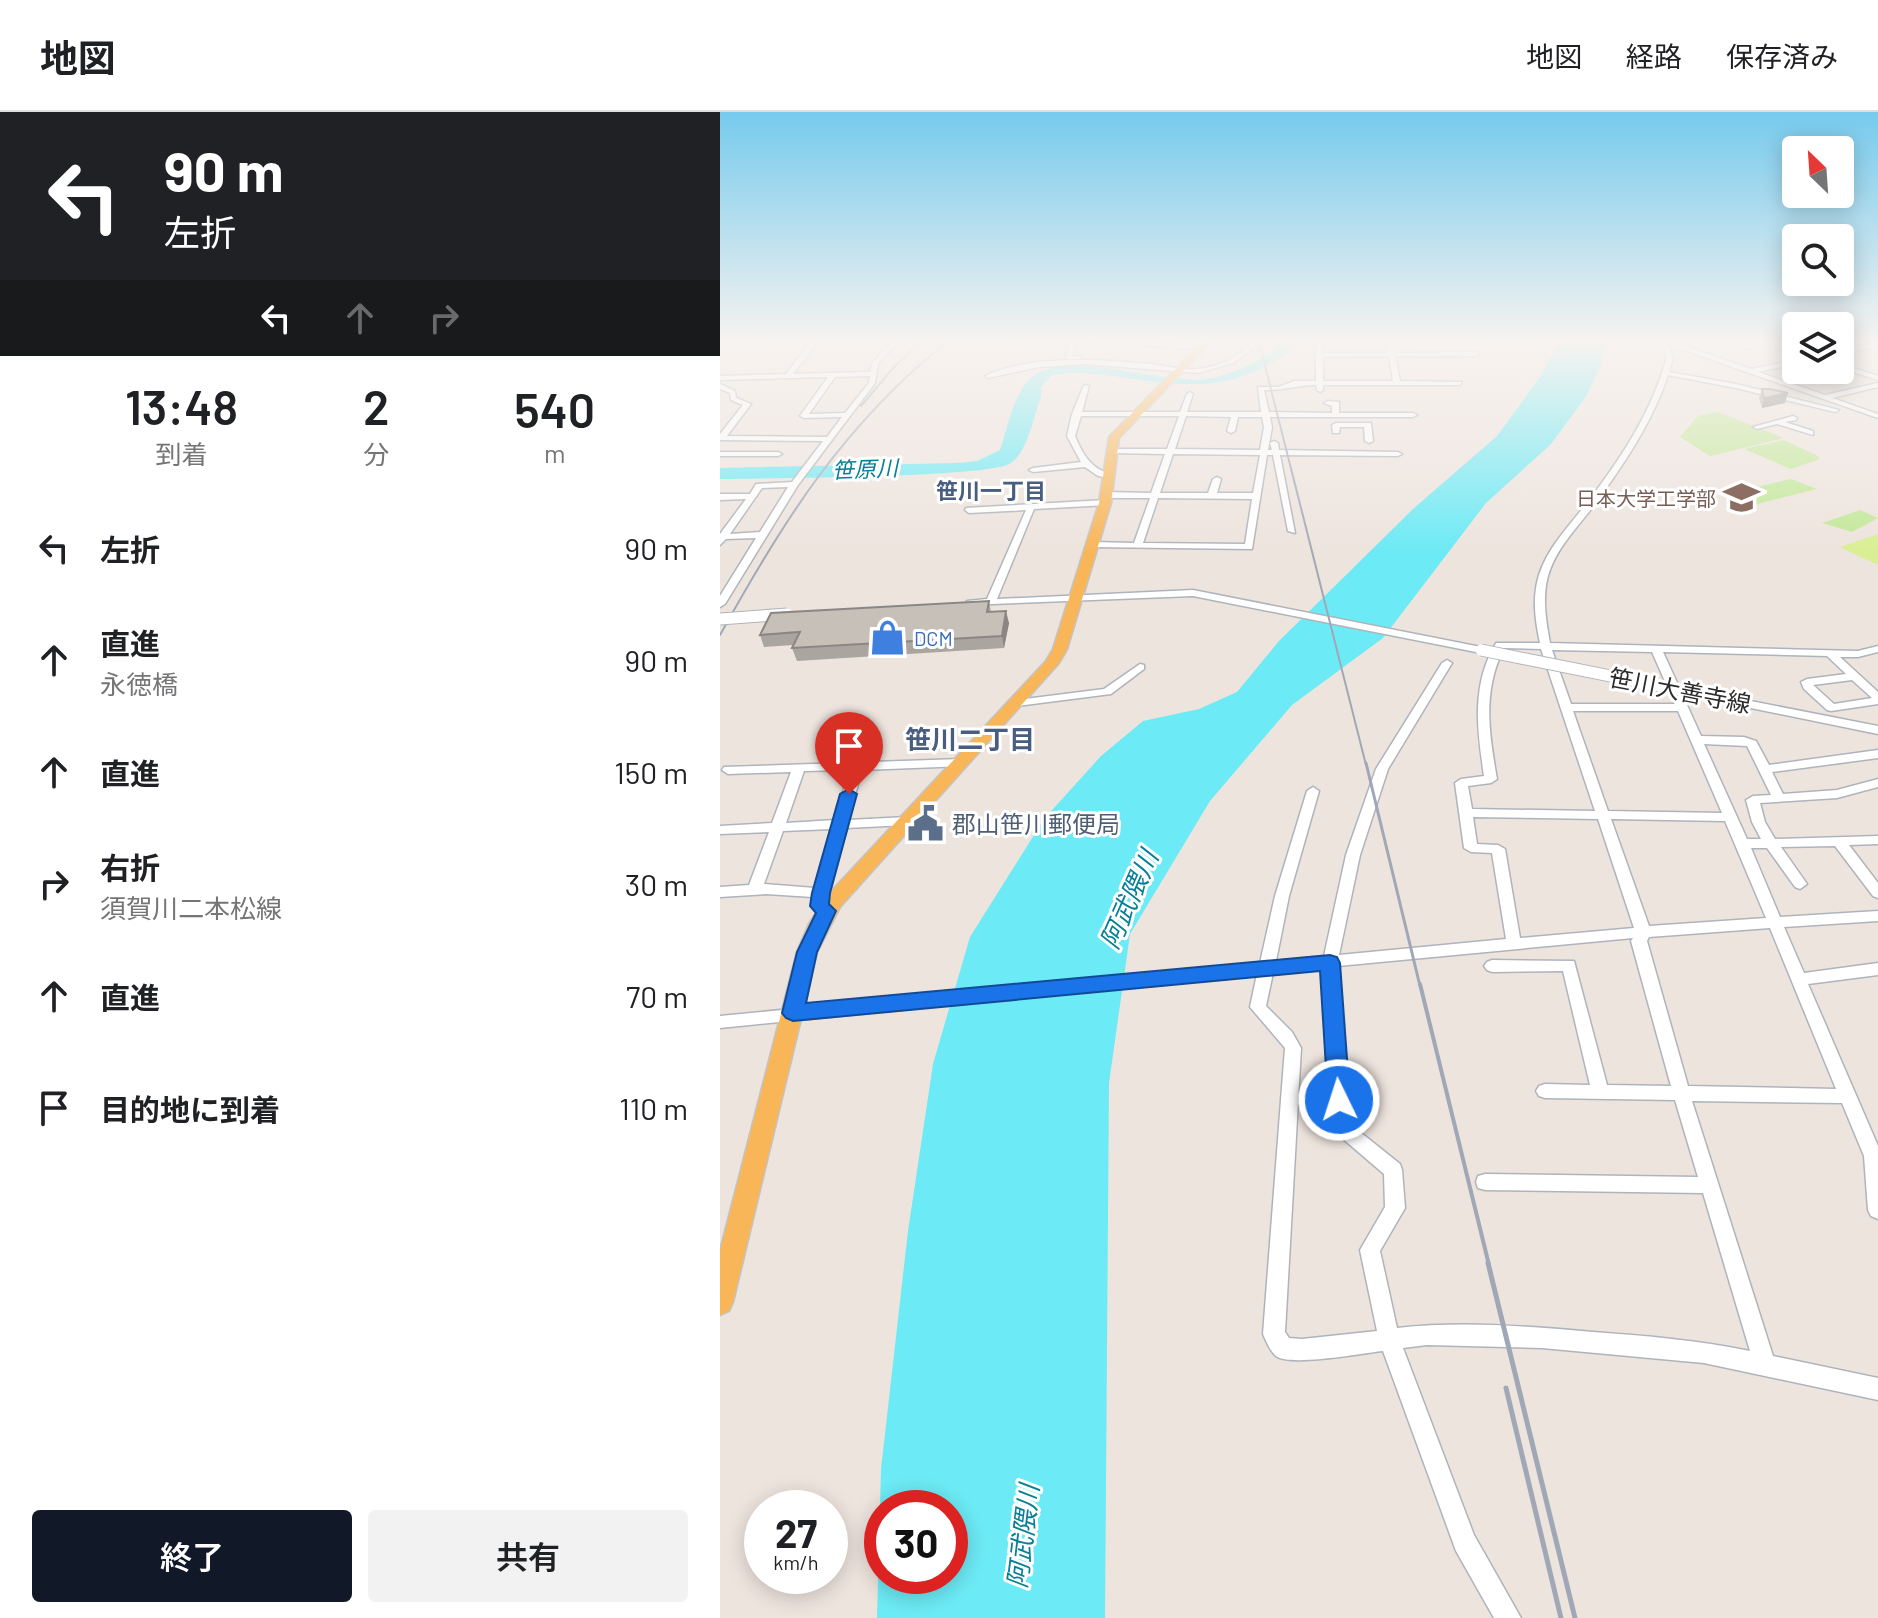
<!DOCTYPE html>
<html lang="ja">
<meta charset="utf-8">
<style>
body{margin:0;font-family:Barlow,"Noto Sans JP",sans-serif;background:#f2f2f2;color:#202124;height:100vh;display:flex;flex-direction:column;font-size:30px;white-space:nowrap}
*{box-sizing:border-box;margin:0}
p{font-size:26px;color:#757577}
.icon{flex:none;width:44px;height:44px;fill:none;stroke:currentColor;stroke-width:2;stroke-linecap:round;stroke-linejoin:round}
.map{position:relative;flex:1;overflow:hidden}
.details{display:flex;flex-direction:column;background:#fff;width:720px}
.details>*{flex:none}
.hud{background:#202124;color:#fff;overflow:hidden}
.needle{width:52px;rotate:335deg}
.tools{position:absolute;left:1062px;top:24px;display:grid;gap:16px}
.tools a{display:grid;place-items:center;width:72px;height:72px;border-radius:8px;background:#fff;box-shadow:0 4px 20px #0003;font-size:40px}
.speed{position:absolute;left:24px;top:1378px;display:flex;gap:16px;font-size:40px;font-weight:700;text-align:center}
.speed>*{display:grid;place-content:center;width:104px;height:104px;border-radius:50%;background:#fff;box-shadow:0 4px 20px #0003;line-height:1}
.speed small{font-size:20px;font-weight:400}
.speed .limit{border:12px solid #d22;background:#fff;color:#111}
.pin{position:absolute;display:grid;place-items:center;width:68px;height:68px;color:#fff;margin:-82px -34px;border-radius:50% 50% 50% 0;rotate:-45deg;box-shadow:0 0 8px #0007}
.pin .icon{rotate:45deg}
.me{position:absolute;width:88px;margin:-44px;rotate:356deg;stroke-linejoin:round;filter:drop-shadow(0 0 6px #0008)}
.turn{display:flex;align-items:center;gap:28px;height:168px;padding:0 32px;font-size:36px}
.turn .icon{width:104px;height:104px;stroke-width:2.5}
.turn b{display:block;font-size:56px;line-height:68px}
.lanes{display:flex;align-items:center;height:76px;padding:0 32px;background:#0003;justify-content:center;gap:40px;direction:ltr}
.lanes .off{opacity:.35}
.eta{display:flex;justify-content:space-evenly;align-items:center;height:136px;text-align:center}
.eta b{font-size:48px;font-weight:600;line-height:56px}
.button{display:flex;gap:16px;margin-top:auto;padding:16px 32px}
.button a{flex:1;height:92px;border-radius:8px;background:#111827;color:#fff;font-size:32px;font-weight:600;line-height:92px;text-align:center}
.button a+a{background:#f2f2f2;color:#202124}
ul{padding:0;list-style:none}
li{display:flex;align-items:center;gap:24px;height:112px;padding:0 32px}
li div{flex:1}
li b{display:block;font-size:30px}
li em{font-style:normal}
header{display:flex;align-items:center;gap:48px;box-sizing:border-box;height:112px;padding:0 40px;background:#fff;border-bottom:2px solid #e0e0e0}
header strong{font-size:38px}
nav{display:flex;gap:44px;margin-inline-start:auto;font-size:28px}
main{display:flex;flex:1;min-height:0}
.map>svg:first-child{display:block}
.green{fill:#c2e898}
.pitch{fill:#d9ef93}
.water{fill:#6ceaf5;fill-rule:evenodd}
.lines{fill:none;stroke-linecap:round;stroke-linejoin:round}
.minor-casing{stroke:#aeb4bc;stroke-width:3}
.major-casing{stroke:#c4c4c4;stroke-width:3}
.minor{fill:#fff;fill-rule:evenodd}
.major{fill:#f8b659;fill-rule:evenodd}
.rail-far3{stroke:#a0a8b7;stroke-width:2}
.rail-far2{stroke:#a0a8b7;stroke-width:3}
.rail-far1{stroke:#a0a8b7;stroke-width:4}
.rail{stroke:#a0a8b7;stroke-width:5}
.minor-bridge-casing{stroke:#aeb4bc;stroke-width:13;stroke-linecap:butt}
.minor-bridge{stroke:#fff;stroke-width:11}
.wall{fill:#aaa59f}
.shaded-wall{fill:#8b8682}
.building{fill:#c6c0b9;stroke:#8b8682;stroke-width:2}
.route{fill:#1a73e8;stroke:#114b97;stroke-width:2}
.labels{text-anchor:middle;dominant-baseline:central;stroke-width:6;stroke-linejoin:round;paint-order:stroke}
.far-education-label{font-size:20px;fill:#785e54;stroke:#fff;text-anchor:end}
.far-shop-label{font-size:20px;fill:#366cbe;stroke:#fff;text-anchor:start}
.far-water-label{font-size:22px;font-style:italic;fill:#078097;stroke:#fff}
.far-neighbourhood-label{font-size:22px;font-weight:bold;fill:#495d80;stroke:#fff}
.street-label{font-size:24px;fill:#2c2c2c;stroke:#fff}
.service-label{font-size:24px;fill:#4e5e75;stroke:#fff;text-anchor:start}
.neighbourhood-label{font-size:26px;font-weight:bold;fill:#495d80;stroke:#fff}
.water-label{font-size:26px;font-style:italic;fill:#078097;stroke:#fff}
</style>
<header>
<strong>地図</strong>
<nav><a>地図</a><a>経路</a><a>保存済み</a></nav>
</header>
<main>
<section class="details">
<div class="hud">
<div class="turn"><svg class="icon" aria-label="left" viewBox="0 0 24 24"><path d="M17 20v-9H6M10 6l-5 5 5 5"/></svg><div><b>90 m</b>左折</div></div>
<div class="lanes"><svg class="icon" aria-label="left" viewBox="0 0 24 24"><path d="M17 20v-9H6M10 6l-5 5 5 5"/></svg><svg class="icon off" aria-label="ahead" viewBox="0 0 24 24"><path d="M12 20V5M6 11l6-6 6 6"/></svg><svg class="icon off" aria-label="right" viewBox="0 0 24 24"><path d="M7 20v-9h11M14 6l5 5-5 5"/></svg></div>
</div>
<div class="eta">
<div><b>13:48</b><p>到着</p></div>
<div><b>2</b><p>分</p></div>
<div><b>540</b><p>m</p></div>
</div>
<ul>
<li><svg class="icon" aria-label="left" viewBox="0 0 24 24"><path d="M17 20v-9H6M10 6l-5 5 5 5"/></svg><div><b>左折</b></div><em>90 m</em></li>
<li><svg class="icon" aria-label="ahead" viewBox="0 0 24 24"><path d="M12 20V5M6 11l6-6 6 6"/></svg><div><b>直進</b><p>永徳橋</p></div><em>90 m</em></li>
<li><svg class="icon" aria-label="ahead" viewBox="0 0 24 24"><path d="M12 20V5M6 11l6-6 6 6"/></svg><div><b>直進</b></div><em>150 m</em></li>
<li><svg class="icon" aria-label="right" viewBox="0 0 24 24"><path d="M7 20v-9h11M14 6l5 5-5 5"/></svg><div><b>右折</b><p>須賀川二本松線</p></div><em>30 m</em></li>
<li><svg class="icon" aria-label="ahead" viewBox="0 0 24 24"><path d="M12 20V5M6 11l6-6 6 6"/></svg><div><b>直進</b></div><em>70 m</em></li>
<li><svg class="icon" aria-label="arrive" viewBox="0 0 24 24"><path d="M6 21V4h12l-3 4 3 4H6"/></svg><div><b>目的地に到着</b></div><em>110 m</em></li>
</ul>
<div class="button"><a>終了</a><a>共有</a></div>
</section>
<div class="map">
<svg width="1158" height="1506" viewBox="0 0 1158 1506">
<rect width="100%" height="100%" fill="#eee4de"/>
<g class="green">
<path d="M998,300L1064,326L990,344L960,325L978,304Z"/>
<path d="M1064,328L1096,343L1100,347L1071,357L1024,337Z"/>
<path d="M1071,367L1097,377L1037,392L1012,381Z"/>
<path d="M1140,398L1158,406L1132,420L1102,411Z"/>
</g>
<path class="pitch" d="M1158,422V453L1120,435Z"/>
<g class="water">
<path d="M558,230H577V234C517,279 477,276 406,266C381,262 357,259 332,263L321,275V285C314,303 308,339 291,351C269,366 42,366 0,367V356L238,351L257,349L280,338C288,316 293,281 312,265C346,236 443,273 487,267C511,264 534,250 555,239Z"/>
<path d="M840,230H885L880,255L865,286L831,332L766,391L663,526L572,593L490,689L410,822L389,971L385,1506H157L161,1357L188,1119L213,952L250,825L324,707L381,644L423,609L479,597L517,580L559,529L693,397L777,324L818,268ZM162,1396H230V1464H162Z"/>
</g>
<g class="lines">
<defs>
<g id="minor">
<path d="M91,230H98L73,262L150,260L153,250L172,230H179L158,251L155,271L78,373L5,492L0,495V484L36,426L6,427L0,433V422L26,387L0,388V382H30L36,372L72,370L103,329L0,328V322L23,293L11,288L10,281L0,277V272L15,279L16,286L31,292L7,324L107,325L122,305L84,306L80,304L108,265L0,268V264L66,262ZM150,264L149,271L125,301L89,302L115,265ZM68,375L40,420L10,422L42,376Z"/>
<path d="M349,230H355L352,244L361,245V247H346Z"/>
<path d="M365,230H420L485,235L482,237Z"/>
<path d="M531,230H537L530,239L513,251L478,261L364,252L319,255L268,266L265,264C309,243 381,247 429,252C445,253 462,259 477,257C497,255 518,247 531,230Z"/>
<path d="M596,230H602V241H668L666,230H672L674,241L756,240L759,242L756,244H675L680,269L742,270L740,273H603V278L600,280L597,278L596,273C578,273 562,279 544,278L549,300L612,301V294L604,291L608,289L619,290V301H693L697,303L693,305H550L552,315L548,338H552L550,331L554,329L558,331L559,338L678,340L682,342L678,344L560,343L575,421L568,419L553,343H547L532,437L370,435V431L373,430L414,431L430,386H386L382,383L386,380L431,381L445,342L391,341L387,339L391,337H447L459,304H361L355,324C363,343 371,357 391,362V366L378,364L365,355L313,360L309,358L313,356L361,350L347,324L352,302L364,273L369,274L362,300H460L467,282L470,280L473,282L467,300H541L538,275H558L575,269H596ZM669,244L673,269H603V245ZM466,304L511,305L507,319L511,321L515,319L518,305H542L544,315L540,338L455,337ZM453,342L540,343L533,381H497L501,367L497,365L493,367L488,381H440ZM438,386L532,387L525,432L423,431Z"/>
<path d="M940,230H954L1031,257L1076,248V252L1038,260L1105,283L1158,271V275L1112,286L1158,302V306L947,232L953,245L949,260L1016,272L1119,298L1115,300L1016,276L948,263C932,311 904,352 875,392C858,415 836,436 828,464C822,486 826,509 830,531L1138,539L1158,534V540L1138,545H1120L1158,580V592L1111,599L1107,598L1084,577L1081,570L1087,567L1126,562L1107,544L943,540L959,575L1158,614V622L962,582L981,624L1024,625L1036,629L1049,653L1158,638V646L1052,660L1063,682L1117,678L1158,667V675L1117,686L1040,691L1045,710L1055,727L1158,724V732L1129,733L1158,771V786L1153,784L1115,734L1061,735L1087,772L1080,777L1075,775L1047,736H1031L1060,805L1158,799V809L1064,815L1084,861L1158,851V863L1088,872L1158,1034V1107L1151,1104L1148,1098L1144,1044L1122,991L972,989L1053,1244L1158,1266V1288L984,1251L822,1236L707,1233L683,1236L754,1423L801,1506H774L736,1439L663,1239C643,1241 570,1255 556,1244C550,1239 546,1229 543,1222L565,936L530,895L537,862L0,916V904L540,851L555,784L587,679L593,675L599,679L569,784L556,849L604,844L626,743L656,657L722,551L727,548L732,551L668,657L640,743L619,843L786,827L772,741L751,740L744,736L735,671L741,667L764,664C757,617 751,573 776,531H820C815,508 812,485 819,463C828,435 849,414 867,391C901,346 932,300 947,245ZM784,536L821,537L875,699L752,697L748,674L771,671L777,667C769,622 762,579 784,536ZM832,538L932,540L955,592H851ZM1132,568L1152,586L1114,592L1093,573ZM853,599H958L1002,701L888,699ZM984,632L1027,634L1051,683L1033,684L1026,688L1032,710L1041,727H1027ZM753,705L878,707L914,816L800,826L785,737L778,733L757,732ZM891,707L1005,709L1046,806L929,814ZM1050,816L1116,977L968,974L927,829L929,825ZM913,826L911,829L951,974L887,973L854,849L772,848L767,850L764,854L767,858L772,860L843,859L870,973L825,972L819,974L816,979L819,984L825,986L955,988L978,1065L765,1062L758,1064L756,1070L758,1076L765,1078L983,1081L1030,1239C978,1228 926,1224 873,1220C808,1214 741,1209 677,1216L660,1139L685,1096L682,1058L680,1052L630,1012L618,854ZM603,856L612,1015L615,1020L664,1062L665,1095L640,1138L657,1219L582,1227L569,1226L565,1220L581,936L572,920L546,894L553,861Z"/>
<path d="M1036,230H1054L1076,238V242L1047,232L1023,237L1020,235Z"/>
<path d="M1155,231L1157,234L1120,243V239Z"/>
<path d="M1120,252L1158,264V268L1120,256Z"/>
<path d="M1073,304L1077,306L1076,308L1065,310L1093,319V323L1057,312L1037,317L1033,315Z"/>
<path d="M616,311H651L653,329L649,331L645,329L644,315H620L619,321H613L612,313Z"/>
<path d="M0,340H58L62,342L58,344H0Z"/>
<path d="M385,388L389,391L388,393L314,397L277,487L473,478L761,535L766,538L761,541L473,484L247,493V489L267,487L306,398L249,401L245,398L246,396Z"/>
<path d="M420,552L424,553V557L391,582L297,594L291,591L297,588L384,577Z"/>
<path d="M241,647L247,651L245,654L142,658L128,708L187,705L194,709L187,713L126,716L107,792L113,799L111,803C103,805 96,801 92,794L93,785L46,782L0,785V775L29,773L49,720L0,722V714L52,711L71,660L8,662L2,658L4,655ZM129,658L115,708L66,711L84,659ZM112,717L95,776L44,772L63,719Z"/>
</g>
<path id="major" d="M482,230H491L399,326L391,391L347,537L339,551L120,795L97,840L13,1190L9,1199L0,1203V1139L77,840L89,812L106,785L326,549L333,537L379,391L389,325Z"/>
</defs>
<use href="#minor" class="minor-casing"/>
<use href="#major" class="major-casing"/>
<use href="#minor" class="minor"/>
<use href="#major" class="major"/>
<g class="rail-far3">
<path d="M539,230L646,653"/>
<path d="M141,294L175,254L201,230"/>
<path d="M0,523C63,409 124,312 227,230"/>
</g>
<path class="rail-far2" d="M646,651L700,874"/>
<path class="rail-far1" d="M700,872L769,1153"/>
<g class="rail">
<path d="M768,1151L855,1506"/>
<path d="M786,1276L841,1506"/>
</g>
<defs>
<g id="minor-bridge">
<path d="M0,507L67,502"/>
<path d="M761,538L960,578"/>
</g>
</defs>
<use href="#minor-bridge" class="minor-bridge-casing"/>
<use href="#minor-bridge" class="minor-bridge"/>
</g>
<g class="wall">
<path d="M1042,277L1065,291L1042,296L1039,286Z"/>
<path d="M269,489L271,500L289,511L284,536L77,549L72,536L73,533L44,535L40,523Z"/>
</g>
<g class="shaded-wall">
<path d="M1068,281L1065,291L1042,296L1044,286Z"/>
<path d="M286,499L289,511L284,536L282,524Z"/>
</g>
<g class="building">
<path d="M1042,277H1050L1068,281L1044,286Z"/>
<path d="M269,489L267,500L286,499L282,524L72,536L80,520L40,523L51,501Z"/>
</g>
<linearGradient id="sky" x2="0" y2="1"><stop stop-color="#76caed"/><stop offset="0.52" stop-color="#f7f3f0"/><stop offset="1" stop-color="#f7f3f0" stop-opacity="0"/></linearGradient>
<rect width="1158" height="441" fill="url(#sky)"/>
<path class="route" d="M129,677L137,682L110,781L109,792L116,799L97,840L86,891L610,843L617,845L620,851L630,988L627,994L619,997L611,994L608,988L600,859L73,909L66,906L62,901L77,840L96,801L90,794L92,781L120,682Z"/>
<defs>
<symbol id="university-bare" viewBox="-9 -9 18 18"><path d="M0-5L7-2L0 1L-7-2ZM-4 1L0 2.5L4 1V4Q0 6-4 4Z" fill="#8d6e63" stroke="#fff" stroke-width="2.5" paint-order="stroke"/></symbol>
<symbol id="shop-bare" viewBox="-9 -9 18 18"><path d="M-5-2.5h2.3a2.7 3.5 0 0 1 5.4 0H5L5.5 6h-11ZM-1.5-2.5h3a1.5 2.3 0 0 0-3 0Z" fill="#3f7fe0" stroke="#fff" stroke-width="2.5" paint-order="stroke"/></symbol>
<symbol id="civic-bare" viewBox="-9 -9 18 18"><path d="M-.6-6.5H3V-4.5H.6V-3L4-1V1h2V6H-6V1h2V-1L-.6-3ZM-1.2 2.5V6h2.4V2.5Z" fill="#5c6f8a" stroke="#fff" stroke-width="2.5" paint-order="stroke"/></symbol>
</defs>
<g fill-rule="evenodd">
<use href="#university-bare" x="996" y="360" width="51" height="51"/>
<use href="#shop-bare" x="142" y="500" width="51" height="51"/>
<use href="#civic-bare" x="180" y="686" width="51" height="51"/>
</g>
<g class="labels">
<g class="far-education-label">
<text x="996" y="386">日本大学工学部</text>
</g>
<g class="far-shop-label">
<text x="194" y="526">DCM</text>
</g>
<g class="far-water-label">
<text transform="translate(145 356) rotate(-2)">笹原川</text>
</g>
<g class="far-neighbourhood-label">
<text x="271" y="378">笹川一丁目</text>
</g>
<g class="street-label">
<text transform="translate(960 578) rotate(11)">笹川大善寺線</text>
</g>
<g class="service-label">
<text x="232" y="711">郡山笹川郵便局</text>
</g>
<g class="neighbourhood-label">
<text x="250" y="626">笹川二丁目</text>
</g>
<g class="water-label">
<text transform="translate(408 787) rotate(-66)">阿武隈川</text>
<text transform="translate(302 1424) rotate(-83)">阿武隈川</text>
</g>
</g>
</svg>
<div class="tools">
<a><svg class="needle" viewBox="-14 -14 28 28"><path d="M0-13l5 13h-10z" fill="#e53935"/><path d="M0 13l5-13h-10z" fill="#757577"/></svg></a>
<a><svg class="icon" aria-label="search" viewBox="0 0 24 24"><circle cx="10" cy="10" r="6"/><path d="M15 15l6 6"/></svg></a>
<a><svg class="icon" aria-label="layers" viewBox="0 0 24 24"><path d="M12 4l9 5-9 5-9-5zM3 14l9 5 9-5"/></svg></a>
</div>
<div class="speed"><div>27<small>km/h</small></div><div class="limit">30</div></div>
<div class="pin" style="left:129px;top:682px;background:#d93025"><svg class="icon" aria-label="arrive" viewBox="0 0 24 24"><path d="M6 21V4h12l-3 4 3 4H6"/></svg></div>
<svg class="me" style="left:619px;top:988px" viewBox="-20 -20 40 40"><circle r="17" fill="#1a73e8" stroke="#fff" stroke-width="3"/><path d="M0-11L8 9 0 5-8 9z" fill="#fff"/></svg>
</div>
</main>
